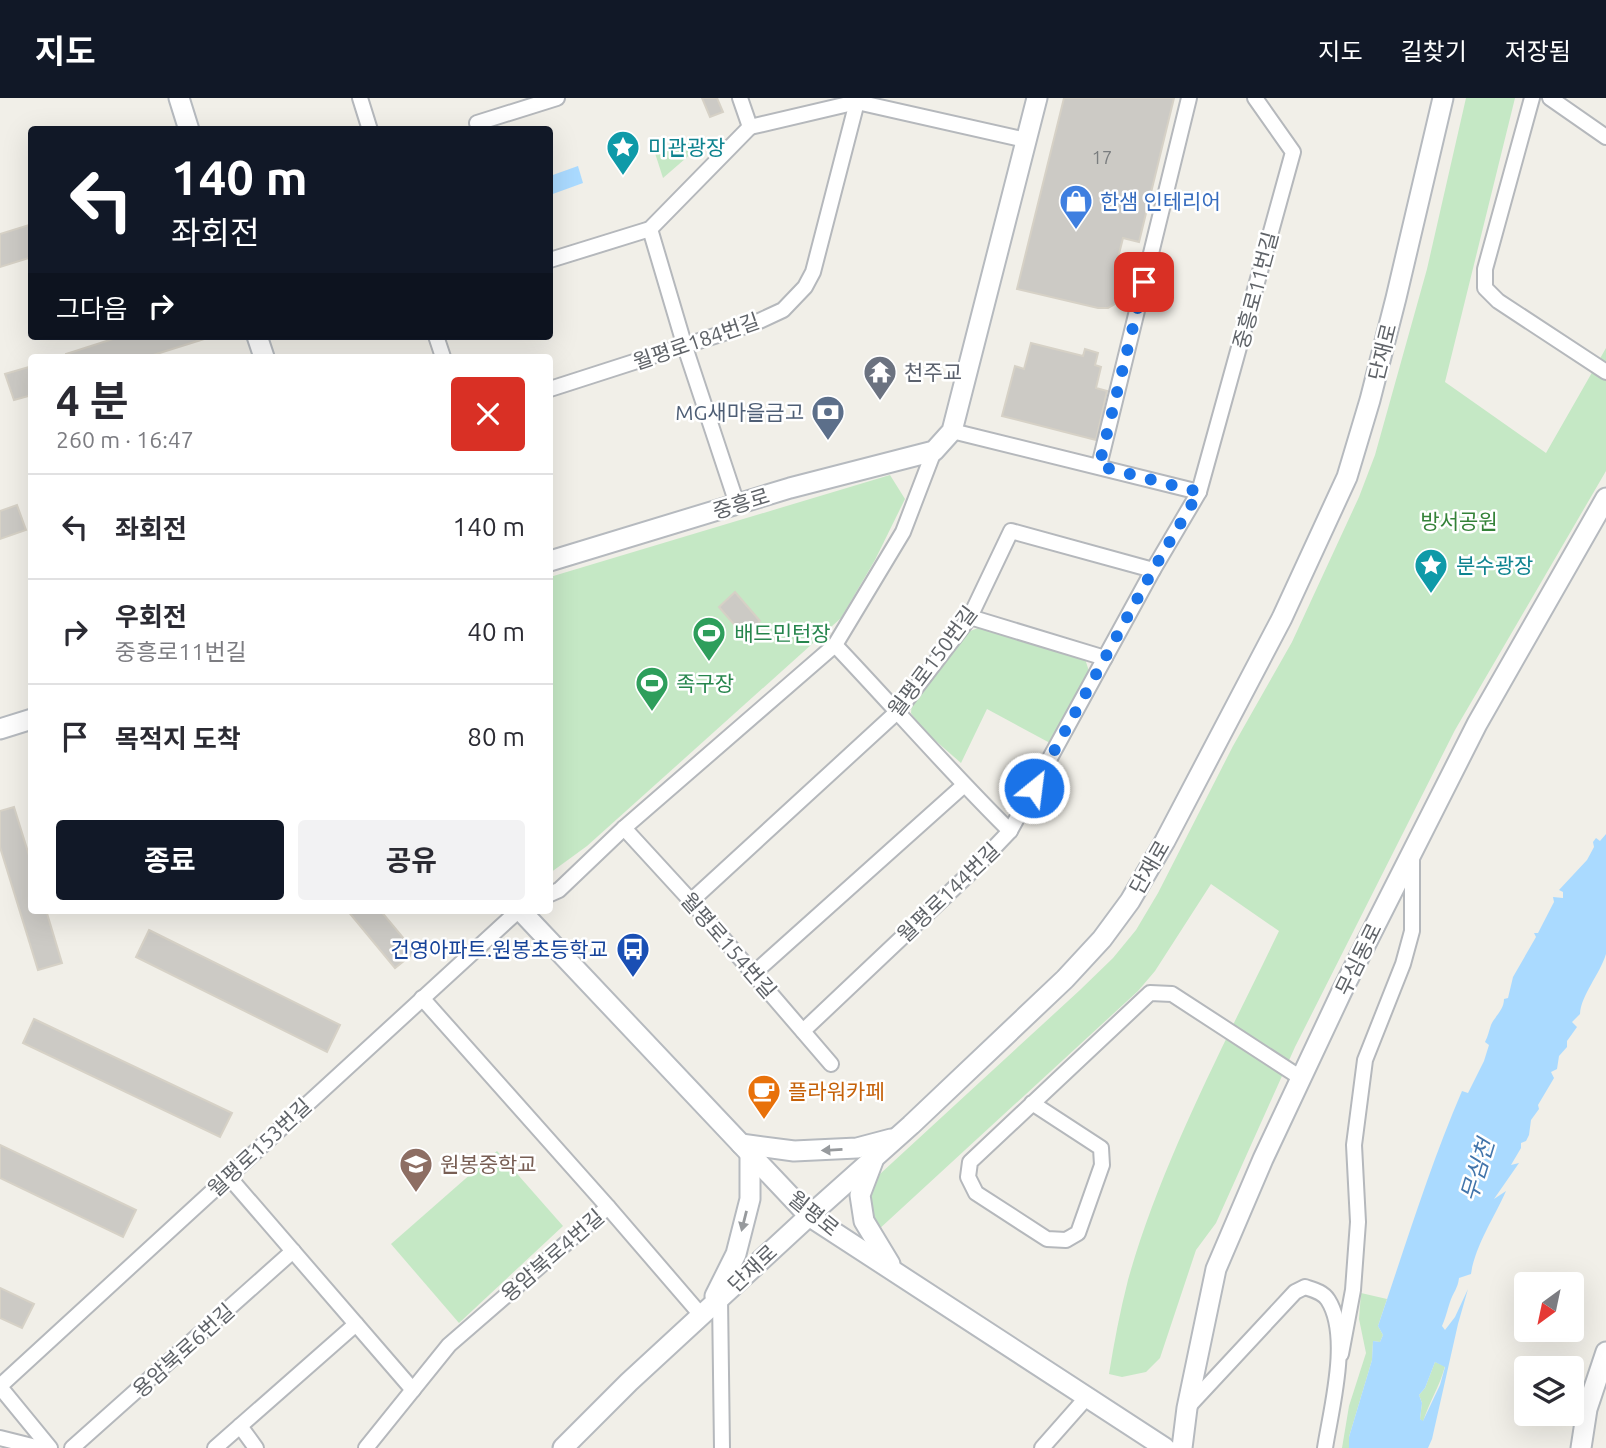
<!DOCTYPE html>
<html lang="ko">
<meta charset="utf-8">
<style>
body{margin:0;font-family:Ubuntu,"Noto Sans KR",sans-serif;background:#f2f2f3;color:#2b2b33;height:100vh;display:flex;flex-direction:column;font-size:26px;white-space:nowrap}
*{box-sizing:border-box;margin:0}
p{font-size:23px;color:#7c7c81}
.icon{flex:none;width:38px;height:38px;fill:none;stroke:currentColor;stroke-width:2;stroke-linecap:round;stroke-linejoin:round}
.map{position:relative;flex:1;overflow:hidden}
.side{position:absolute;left:28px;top:256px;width:525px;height:560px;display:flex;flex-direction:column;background:#fff;border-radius:7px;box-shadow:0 7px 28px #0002}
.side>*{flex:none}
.guide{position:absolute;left:28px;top:28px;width:525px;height:214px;border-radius:7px;box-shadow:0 7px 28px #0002;background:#111827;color:#fff;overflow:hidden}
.needle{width:46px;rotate:213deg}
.controls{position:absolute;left:1514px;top:1174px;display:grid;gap:14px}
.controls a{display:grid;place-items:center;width:70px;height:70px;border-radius:7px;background:#fff;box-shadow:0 7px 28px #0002;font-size:35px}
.pin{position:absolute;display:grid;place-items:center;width:60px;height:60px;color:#fff;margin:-30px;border-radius:14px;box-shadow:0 4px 10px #0006}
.me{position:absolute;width:77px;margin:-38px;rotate:29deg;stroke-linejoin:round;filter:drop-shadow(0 0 5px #0008)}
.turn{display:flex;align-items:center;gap:24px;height:147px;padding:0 28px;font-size:32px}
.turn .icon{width:91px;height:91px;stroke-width:2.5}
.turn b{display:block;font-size:49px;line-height:60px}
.then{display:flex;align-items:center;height:66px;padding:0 28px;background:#0003;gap:14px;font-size:26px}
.round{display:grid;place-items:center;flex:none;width:74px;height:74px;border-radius:7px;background:#f2f2f3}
.head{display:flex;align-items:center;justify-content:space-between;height:119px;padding:0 28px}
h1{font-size:42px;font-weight:700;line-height:52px}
.action{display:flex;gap:14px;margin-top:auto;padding:14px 28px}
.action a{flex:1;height:80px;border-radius:7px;background:#111827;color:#fff;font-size:28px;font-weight:700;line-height:80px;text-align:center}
.action a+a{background:#f2f2f3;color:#2b2b33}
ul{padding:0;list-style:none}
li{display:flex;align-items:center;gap:21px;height:105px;padding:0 28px;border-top:2px solid #e1e1e2}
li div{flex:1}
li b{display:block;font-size:26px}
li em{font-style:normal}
header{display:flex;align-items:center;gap:42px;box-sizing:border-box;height:98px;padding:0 35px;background:#111827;color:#fff}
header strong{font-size:33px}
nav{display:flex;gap:38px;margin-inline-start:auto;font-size:24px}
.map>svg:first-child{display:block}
.green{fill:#c5e8c5}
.water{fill:#aadaff;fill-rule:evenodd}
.building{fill:#cccac5;stroke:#d6d1c6;stroke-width:2}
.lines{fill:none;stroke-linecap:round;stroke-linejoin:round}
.street-casing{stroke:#b5b8bc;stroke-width:18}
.secondary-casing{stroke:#b6babf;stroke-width:23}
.street{stroke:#fff;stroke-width:14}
.secondary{stroke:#fff;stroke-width:19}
.oneway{fill:#979a9d}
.route{stroke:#1a73e8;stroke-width:12;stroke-dasharray:0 21.6}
.labels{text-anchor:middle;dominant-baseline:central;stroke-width:5;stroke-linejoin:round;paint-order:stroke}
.number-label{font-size:18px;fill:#7a7d7f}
.culture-label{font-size:21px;fill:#0d838f;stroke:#fff;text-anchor:start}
.shop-label{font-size:21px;fill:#366cbe;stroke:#fff;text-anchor:start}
.street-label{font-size:21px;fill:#5f6368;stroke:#fff}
.worship-label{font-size:21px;fill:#5b616d;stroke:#fff;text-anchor:start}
.service-label{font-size:21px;fill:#4e5e75;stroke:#fff;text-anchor:end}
.park-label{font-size:21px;fill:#348238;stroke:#fff}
.leisure-label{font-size:21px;fill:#27864d;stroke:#fff;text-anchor:start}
.transit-label{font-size:21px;fill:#164399;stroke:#fff;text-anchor:end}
.food-label{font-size:21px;fill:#c56008;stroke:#fff;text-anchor:start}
.education-label{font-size:21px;fill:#785e54;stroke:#fff;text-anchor:start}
.water-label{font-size:23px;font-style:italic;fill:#4174aa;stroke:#fff}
</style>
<header>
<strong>지도</strong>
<nav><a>지도</a><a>길찾기</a><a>저장됨</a></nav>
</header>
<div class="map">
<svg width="1606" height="1350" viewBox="0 0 1606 1350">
<rect width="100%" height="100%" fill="#f1efe8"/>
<g class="green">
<path d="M1466,0H1515L1445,284L1546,355L1606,250V373L1455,632L1295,949L1216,1125L1196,1152L1160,1260L1146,1274L1122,1279L1109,1276C1114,1245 1120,1213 1128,1182C1161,1064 1226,943 1279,833L1211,786L1155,873L1138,893L877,1133L870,1127L868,1087L1080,892L1113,860L1136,832L1158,795L1233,648L1292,544L1359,399L1375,357L1427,171Z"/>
<path d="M698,40L701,47L663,80L654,52Z"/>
<path d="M890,377L905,401L875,462L841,520L587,748L550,775V479Z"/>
<path d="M978,530L1085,561L1089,573L1050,645L987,611L961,665L921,630L911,615L912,605L965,535Z"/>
<path d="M497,1053L563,1128L459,1225L391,1146Z"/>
<path d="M1361,1195L1387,1201L1378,1228L1383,1237L1380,1244L1373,1243L1372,1262L1349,1339V1350H1342L1349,1308L1366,1255L1359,1221Z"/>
<path d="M1435,1264L1445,1268C1440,1288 1429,1304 1423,1324L1420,1321L1422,1305L1419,1297L1425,1290Z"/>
</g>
<g class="water">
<path d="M578,68L583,85L550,97V78Z"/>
<path d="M1606,736V856C1600,876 1581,897 1580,916L1572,924L1577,929L1567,943V949L1559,958L1557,971L1551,974L1554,980L1538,1007L1539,1011L1531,1022L1529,1037L1526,1043L1521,1045V1050L1511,1067L1519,1065L1494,1101L1506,1093C1494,1120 1475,1148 1471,1176L1459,1180C1458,1190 1453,1195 1450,1204C1447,1213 1446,1219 1442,1228L1445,1232L1455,1219L1468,1191L1458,1226L1432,1341L1428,1350H1349V1339L1372,1262L1373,1243L1380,1244L1383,1237L1378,1228C1405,1149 1429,1070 1462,993L1468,995L1484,963L1489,947L1485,944C1488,938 1489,933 1491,927C1495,918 1504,912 1504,901L1508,900L1513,879L1536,839L1534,835H1538L1554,804L1553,799L1563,800V794L1559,792L1587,762L1594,749L1593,744L1596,740L1600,743ZM1435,1264L1445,1269L1440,1287L1423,1323L1420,1321L1422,1305L1419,1297L1425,1290Z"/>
</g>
<g class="building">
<path d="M702,0H717L723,14L710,19Z"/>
<path d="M1064,0H1174L1139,144L1123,140L1118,160L1128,171L1130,188L1122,202L1108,210H1098L1017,191Z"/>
<path d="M32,126V159L0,169V136Z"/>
<path d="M122,238H203L204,241L147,259H66V256Z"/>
<path d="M1031,245L1083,258L1085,251L1098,255L1095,267L1101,269L1096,290L1107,293L1096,342L1002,318L1015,268L1024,271Z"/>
<path d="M32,268V297L14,302L5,276Z"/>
<path d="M17,407L26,432L0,441V413Z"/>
<path d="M735,494L760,523L744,538L719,509Z"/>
<path d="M14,709L32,767V812H46L62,865L38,872L0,749V713Z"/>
<path d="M347,812H380L415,854L395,870Z"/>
<path d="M149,832L340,927L327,954L136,859Z"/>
<path d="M34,921L232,1015L220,1039L23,945Z"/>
<path d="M0,1047L136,1112L123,1139L0,1080Z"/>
<path d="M0,1190L34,1206L22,1230L0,1220Z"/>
</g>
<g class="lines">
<defs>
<g id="street">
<path d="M360,0L370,32"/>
<path d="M1532,0L1485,171V190L1498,203L1606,274"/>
<path d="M1550,0L1606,39"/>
<path d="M750,29L857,4L1026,42"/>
<path d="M480,32L477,25L557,0"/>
<path d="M650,131L685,249L737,406"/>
<path d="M550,162L650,131L750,29L740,0"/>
<path d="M436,238L443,259"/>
<path d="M550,291L755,225L783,212L805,189L813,174L858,0"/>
<path d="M952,333L1199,394"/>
<path d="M1099,368L1189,0"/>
<path d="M970,519L1105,560"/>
<path d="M835,547C894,609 949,673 1010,733"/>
<path d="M624,730L691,803L831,966"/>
<path d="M550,796L559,792L624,730L835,547L903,434L934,353"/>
<path d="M691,803L898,613L970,519L1011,433L1153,472"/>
<path d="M753,876L963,688"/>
<path d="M422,900L608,1109L701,1217"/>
<path d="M803,933L968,777L1010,733L1153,472L1199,394L1293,54L1255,0"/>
<path d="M1032,1005L1101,1050L1102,1067L1078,1135L1066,1142L1047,1141L976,1095L968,1079L970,1064L1150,895L1172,896L1301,980"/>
<path d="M228,1078L413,1292"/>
<path d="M720,1200L722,1350"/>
<path d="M1341,1256L1353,1192L1358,1124L1354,1047L1365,962L1403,866L1412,833V756"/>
<path d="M0,1288L519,812"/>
<path d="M0,1289L50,1350"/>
<path d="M1187,1310L1295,1194L1305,1189C1314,1192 1323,1194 1328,1202C1351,1238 1331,1311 1325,1350"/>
<path d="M240,1328L256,1350"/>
<path d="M0,1340L40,1350"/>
<path d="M72,1350L293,1153"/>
<path d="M215,1350L356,1226"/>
<path d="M366,1350L449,1247L608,1109"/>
<path d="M1042,1350L1087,1299"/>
</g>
<g id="secondary">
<path d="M179,0L189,32"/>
<path d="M257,238L264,259"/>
<path d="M550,463L790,390L934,353L952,333L1037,0"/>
<path d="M0,631L32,621"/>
<path d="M520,812L809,1118L1165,1350"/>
<path d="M741,1046L794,1053L857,1050L891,1041"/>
<path d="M873,1063L860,1097L864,1123L890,1166"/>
<path d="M715,1198L736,1156L750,1101V1056"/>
<path d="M563,1350L629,1284L809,1118L911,1027L1065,881L1102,841L1130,803L1165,743L1282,520L1347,379L1370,302L1396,200L1443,0"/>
<path d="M1182,1350L1187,1310L1216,1171L1263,1061L1342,893L1477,626L1606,400"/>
<path d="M1581,1350L1587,1311L1606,1254"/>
</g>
</defs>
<use href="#street" class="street-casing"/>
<use href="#secondary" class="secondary-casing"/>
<use href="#street" class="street"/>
<use href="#secondary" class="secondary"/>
</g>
<defs><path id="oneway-solid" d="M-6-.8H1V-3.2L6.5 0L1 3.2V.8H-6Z" transform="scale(1.75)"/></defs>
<g class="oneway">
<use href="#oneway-solid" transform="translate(832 1052) rotate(177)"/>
<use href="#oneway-solid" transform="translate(744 1123) rotate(104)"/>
</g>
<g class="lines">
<path class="route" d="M1034,690L1153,472L1199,394L1099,368L1144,184"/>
</g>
<defs>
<symbol id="sight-pin" viewBox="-11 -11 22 30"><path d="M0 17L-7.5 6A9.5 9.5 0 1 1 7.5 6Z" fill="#0f9aa8" stroke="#fff"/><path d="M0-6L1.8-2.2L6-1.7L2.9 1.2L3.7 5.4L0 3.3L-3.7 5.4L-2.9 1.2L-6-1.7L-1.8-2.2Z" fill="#fff"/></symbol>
<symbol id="shop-pin" viewBox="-11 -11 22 30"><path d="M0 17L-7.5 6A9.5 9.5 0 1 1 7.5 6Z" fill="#3f7fe0" stroke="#fff"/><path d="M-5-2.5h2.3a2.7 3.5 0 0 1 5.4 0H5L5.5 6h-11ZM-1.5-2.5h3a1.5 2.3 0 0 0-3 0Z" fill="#fff"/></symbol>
<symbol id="temple-pin" viewBox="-11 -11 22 30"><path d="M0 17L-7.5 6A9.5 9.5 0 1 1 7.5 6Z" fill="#6b7280" stroke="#fff"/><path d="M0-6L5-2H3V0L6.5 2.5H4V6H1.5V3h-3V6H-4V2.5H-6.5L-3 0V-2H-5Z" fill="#fff"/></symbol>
<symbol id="bank-pin" viewBox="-11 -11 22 30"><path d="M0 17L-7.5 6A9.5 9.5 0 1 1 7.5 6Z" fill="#5c6f8a" stroke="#fff"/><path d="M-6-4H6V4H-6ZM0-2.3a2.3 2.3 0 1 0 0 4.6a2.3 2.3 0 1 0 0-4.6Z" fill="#fff"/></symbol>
<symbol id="stadium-pin" viewBox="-11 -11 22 30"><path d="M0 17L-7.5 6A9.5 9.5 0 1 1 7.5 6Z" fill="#2e9e5b" stroke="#fff"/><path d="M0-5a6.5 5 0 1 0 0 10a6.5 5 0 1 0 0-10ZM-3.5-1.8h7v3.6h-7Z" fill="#fff"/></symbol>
<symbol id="bus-pin" viewBox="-11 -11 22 30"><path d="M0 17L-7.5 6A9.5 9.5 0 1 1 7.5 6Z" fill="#1a4fb4" stroke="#fff"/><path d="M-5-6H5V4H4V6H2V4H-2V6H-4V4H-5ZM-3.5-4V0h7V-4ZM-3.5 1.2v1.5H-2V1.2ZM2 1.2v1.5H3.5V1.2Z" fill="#fff"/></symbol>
<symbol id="cafe-pin" viewBox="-11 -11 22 30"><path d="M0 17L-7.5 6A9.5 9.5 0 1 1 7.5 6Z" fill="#e8710a" stroke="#fff"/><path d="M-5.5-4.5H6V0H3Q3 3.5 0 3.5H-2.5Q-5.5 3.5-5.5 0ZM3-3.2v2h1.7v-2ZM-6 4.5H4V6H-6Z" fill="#fff"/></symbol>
<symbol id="school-pin" viewBox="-11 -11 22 30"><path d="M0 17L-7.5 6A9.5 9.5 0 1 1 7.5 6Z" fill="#8d6e63" stroke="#fff"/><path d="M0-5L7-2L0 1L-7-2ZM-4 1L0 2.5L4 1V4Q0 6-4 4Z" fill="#fff"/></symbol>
</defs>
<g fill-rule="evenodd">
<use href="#sight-pin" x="604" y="30" width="38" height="52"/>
<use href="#shop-pin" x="1057" y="84" width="38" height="52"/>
<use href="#temple-pin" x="861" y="255" width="38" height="52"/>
<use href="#bank-pin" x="809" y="295" width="38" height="52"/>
<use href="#sight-pin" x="1412" y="448" width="38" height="52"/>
<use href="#stadium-pin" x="690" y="516" width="38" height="52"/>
<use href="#stadium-pin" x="633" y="566" width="38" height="52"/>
<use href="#bus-pin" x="614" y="832" width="38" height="52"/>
<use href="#cafe-pin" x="745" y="974" width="38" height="52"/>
<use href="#school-pin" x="397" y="1047" width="38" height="52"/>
</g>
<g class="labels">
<g class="number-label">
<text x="1102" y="59">17</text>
</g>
<g class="culture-label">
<text x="648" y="49">미관광장</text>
<text x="1456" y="467">분수광장</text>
</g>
<g class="shop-label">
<text x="1100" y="103">한샘 인테리어</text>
</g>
<g class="street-label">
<text transform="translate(1255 192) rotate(-75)">중흥로11번길</text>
<text transform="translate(696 243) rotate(-19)">월평로184번길</text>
<text transform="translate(1382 254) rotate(-76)">단재로</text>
<text transform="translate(741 405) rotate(-17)">중흥로</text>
<text transform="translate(932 563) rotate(-53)">월평로150번길</text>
<text transform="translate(1149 769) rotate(-60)">단재로</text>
<text transform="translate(948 794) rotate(-44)">월평로144번길</text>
<text transform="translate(729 847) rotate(49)">월평로154번길</text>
<text transform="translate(1358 861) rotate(-64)">무심동로</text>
<text transform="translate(259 1049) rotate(-43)">월평로153번길</text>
<text transform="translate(814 1115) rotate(39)">월평로</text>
<text transform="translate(552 1157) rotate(-41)">용암북로4번길</text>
<text transform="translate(752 1170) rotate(-43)">단재로</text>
<text transform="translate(183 1252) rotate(-42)">용암북로6번길</text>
</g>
<g class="worship-label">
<text x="904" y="274">천주교</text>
</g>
<g class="service-label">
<text x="804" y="314">MG새마을금고</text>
</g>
<g class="park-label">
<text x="1459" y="423">방서공원</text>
</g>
<g class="leisure-label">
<text x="734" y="535">배드민턴장</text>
<text x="676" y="585">족구장</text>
</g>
<g class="transit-label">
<text x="608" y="851">건영아파트.원봉초등학교</text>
</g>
<g class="food-label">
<text x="788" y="993">플라워카페</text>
</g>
<g class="education-label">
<text x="440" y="1066">원봉중학교</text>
</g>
<g class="water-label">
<text transform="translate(1477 1072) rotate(-73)">무심천</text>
</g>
</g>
</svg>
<div class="controls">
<a><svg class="needle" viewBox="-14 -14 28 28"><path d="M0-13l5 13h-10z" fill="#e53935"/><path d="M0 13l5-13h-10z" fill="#7c7c81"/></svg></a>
<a><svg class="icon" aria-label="layers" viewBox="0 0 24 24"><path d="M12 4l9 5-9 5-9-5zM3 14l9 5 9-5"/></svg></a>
</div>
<div class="pin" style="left:1144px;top:184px;background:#d93025"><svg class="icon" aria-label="arrive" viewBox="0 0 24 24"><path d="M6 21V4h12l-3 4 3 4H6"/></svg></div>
<svg class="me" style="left:1034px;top:690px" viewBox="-20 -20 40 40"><circle r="17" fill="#1a73e8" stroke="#fff" stroke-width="3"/><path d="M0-11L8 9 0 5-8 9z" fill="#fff"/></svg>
<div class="guide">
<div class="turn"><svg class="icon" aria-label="left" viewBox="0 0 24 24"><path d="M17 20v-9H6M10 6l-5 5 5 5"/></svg><div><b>140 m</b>좌회전</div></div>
<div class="then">그다음<svg class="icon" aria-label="right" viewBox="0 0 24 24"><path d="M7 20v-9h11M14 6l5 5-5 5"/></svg></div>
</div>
<section class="side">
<div class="head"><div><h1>4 분</h1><p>260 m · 16:47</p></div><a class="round" style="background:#d93025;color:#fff"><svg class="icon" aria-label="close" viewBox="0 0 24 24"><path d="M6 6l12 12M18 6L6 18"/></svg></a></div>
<ul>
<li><svg class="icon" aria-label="left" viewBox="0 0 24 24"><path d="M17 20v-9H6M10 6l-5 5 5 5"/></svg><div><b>좌회전</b></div><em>140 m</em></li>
<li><svg class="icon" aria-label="right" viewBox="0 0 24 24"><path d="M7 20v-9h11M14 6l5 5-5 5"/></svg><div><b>우회전</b><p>중흥로11번길</p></div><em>40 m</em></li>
<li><svg class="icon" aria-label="arrive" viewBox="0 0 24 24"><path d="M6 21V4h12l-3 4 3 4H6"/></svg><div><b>목적지 도착</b></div><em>80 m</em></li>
</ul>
<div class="action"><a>종료</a><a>공유</a></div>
</section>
</div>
